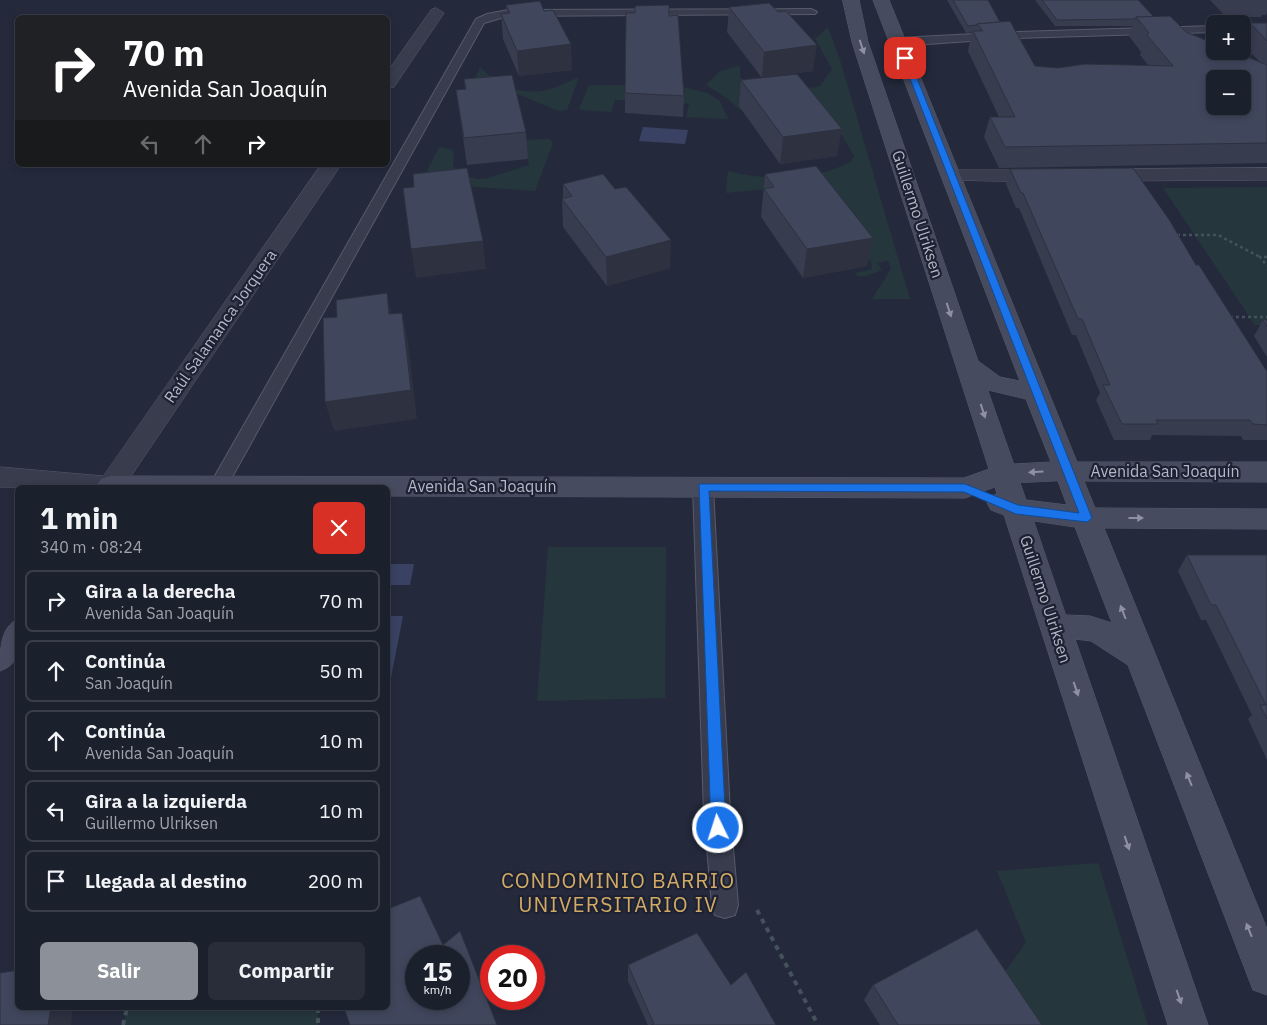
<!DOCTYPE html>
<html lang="es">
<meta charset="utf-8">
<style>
body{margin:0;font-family:"IBM Plex Sans",sans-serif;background:#282d39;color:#f1f3f6;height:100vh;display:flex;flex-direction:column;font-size:19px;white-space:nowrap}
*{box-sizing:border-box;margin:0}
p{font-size:16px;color:#a0a3aa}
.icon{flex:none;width:28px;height:28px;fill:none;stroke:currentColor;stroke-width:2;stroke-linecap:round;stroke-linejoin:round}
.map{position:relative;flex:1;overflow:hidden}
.panel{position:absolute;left:15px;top:485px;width:375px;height:525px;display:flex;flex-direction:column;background:#1b202d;border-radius:8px;box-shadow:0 2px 8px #0003,0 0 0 1px #393e49}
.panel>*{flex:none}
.hud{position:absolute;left:15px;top:15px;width:375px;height:152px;border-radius:8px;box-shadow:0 2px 8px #0003,0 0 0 1px #393e49;background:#202124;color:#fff;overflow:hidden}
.buttons{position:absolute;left:1206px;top:15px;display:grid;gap:10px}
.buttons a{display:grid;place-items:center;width:45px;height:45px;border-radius:8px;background:#1b202d;box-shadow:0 2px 8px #0003,0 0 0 1px #393e49;font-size:25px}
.speed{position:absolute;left:405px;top:945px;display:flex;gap:10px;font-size:25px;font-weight:700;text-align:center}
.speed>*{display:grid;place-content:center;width:65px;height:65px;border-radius:50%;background:#1b202d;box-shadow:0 2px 8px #0003,0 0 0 1px #393e49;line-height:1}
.speed small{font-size:12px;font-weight:400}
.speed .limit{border:8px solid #d22;background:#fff;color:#111}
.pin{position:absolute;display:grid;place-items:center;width:42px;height:42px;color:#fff;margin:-21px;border-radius:10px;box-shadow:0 2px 8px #0006}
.me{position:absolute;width:55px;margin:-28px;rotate:356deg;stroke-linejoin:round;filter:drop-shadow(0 0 4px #0008)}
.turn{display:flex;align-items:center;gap:18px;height:105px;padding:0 25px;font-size:22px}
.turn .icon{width:65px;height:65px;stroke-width:2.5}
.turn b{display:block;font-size:35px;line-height:42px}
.lanes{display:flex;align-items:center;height:48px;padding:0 25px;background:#0003;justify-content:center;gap:25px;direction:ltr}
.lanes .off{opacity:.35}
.round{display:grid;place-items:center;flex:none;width:52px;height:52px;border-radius:8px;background:#282d39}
.overview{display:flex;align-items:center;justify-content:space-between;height:85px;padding:0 25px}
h1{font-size:30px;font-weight:800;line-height:38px}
.action{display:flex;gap:10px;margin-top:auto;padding:10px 25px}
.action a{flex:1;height:58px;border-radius:8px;background:#8c9099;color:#fff;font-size:20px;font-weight:800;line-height:58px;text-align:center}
.action a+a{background:#282d39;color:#f1f3f6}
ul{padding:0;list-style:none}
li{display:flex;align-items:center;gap:15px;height:62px;margin:0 10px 8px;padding:0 15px;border:2px solid #393e49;border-radius:8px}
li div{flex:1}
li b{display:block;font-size:19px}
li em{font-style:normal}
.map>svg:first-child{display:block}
.green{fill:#26363d}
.water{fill:#394263}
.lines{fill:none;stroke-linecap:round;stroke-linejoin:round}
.lane-casing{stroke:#565a6b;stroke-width:2}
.street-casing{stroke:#565a6b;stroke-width:1}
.secondary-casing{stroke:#565a6b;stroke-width:1}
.path-far1{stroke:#44535b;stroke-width:2.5;stroke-dasharray:3 3;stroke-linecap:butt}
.path{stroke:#44535b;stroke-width:4;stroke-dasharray:5 5;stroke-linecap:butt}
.lane{fill:#383c4d;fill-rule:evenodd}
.street{fill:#383c4d;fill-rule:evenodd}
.secondary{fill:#464b5f;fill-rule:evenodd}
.wall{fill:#373c4f}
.shaded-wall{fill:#2d3140}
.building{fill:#40465c;stroke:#2d3140;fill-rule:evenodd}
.oneway{fill:#8e91a3}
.route{fill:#1a73e8;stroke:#114b97}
.labels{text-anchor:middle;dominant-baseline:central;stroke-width:4.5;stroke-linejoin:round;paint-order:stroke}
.street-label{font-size:16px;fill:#b4b7c8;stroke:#1d2132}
.near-neighbourhood-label{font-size:21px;letter-spacing:1px;fill:#d1aa65;stroke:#1d2132}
</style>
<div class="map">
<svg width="1267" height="1025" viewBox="0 0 1267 1025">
<rect width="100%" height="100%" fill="#242a3c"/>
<g class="green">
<path d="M828,27L840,60L910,299H872L891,269L888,261L877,263L882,270L866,276H857L856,273L872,269L871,262L830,209L774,188L726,193L728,171C767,181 814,181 851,162L854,156L840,132L745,114L727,98L706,85L719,72L737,66L740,67V77C758,89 800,92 820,86L832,69L815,39Z"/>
<path d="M480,67C495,83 519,95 542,91C554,89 567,82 579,77L567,110L559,111L520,95L469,90Z"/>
<path d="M589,85L679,86L707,93L719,100L728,119L686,117L689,104L615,100L611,112L582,110L579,109Z"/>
<path d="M549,139L553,143L535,191L421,183L439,147L451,149L454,154L453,166L465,176L478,179L488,178L529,165L524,140Z"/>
<path d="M1267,187V325H1255L1163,188Z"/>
<path d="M548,547H666L665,698L537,701Z"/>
<path d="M1098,863L1148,1025H1018L994,988L1026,942L997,871Z"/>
<path d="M127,1008H318V1025H123Z"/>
</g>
<g class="water">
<path d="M643,127L688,130L685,144L639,141Z"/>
<path d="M388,564H414L410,585H388Z"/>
<path d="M388,616H403L390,683H388Z"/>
</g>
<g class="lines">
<defs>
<g id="lane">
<path d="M811,9L817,12L815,14L508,16L484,23L226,488H208L476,19L487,14L508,10Z"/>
<path d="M1215,26V32L1013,38L899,46L893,42L899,38L1013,32Z"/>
<rect x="1242" y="26" width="25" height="6"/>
<path d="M703,480L710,482L713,487L730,813L738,905L735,915L725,918L715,915L712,905L704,813L693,487L696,482Z"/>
</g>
<g id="street">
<path d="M436,8L444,13L394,87L388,88V71L431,10Z"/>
<path d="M321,165H341L123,488L0,487V467L103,476Z"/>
<path d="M1267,168V180L1101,181L1094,179L1091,175L1094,171L1101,169Z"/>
<path d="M952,170H1046L1053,172L1056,176L1053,180L1046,182L945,180L942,176L945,172Z"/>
</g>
<g id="secondary">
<path d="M843,0H859L868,42L978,361L1000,377L1020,381L873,0H889L1077,462H1267V482L1084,481L1095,508L1267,509V529L1104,528L1267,929V995L1253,990L1128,665L1091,641L1075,639L1208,1025H1168L1004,515L991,510L987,503L991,496L997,494L995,487L965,498L388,496V488H95L101,479L110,476L964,478L989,469L852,42ZM988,390L1026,399L1051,462L1014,464ZM1058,481L1067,505L1026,500L1020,483ZM1034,521L1075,527L1112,623L1090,616L1066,615Z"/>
<path d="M18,619C18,641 25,662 0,671C0,650 0,627 18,619Z"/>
</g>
</defs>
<use href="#lane" class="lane-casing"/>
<use href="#street" class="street-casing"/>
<use href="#secondary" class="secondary-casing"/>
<g class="path-far1">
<path d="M1177,235H1218L1260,257"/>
<path d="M1267,257H1260L1267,266"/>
<path d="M1230,317H1267"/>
</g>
<g class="path">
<path d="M757,910L818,1025"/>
<path d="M318,1008V1025"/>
<path d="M123,1025L127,1008"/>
</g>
<use href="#lane" class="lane"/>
<use href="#street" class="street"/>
<use href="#secondary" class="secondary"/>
</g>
<g class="wall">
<path d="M947,0H988L1000,22L1035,66L1058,68L1148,65L1140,55L1141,52L1129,36L1132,26H1055L1035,0H1138L1154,17L1186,32L1260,62L1242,44V40L1250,23L1267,41V163L999,168L984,137L990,117H999L968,51L972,32L966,33Z"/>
<path d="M1210,0H1267V12L1266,15H1262L1261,17H1226Z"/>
<path d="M506,5L572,70L519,76L503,39L501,14L507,13Z"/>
<path d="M729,7L813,71L765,77L837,156L780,164L739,106L741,80L762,78L727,32Z"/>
<path d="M669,16L684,96L683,117L625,113V93Z"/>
<path d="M464,79L526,132L528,159L467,165L456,90H465Z"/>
<path d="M1010,169L1196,265L1266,370H1267V440H1243L1241,436L1152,435L1150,440H1114L1096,400L1100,393L1076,335H1072L1019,208H1016L1006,184Z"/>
<path d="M765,174L873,238L867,266L803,278L761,217Z"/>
<path d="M563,184L670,268L607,286L563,227L562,199L563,198Z"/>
<path d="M1263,320H1267V357L1254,336Z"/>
<path d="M1187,555H1267V760L1248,719L1252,715L1206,620H1201L1178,571Z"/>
<path d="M628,965L731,985L776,1025H648L628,981Z"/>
<path d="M873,985L1042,1025H880L864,1000Z"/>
</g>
<g class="shaded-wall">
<path d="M571,44L572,70L519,76L517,51Z"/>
<path d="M817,45L813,71L762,78L764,52Z"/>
<path d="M842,129L837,156L780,164L783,137Z"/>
<path d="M873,238L867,266L803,278L807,249Z"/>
<path d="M671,240L670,268L607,286L606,257Z"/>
<path d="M483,241L486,269L416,278L411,249Z"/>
<path d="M387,293L393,322L389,314Z"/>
<path d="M402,313L408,342L417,419L334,431L325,402Z"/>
<path d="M51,1008H73L71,1025H48Z"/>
</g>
<g class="building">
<path d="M953,0H988L1000,22L977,24V25L968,26Z"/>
<path d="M1042,0H1138L1154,17H1136L1135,19L1057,20Z"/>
<path d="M540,1L544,11L553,10L571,44L517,51L501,14L510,13L506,5Z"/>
<path d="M769,3L778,12L786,11L817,45L764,52L729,7Z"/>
<path d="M669,5V16L678,15L684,96L625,93L626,13H635V6Z"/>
<path d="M1170,16L1186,32L1215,44V51H1233L1267,65V143L1005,147L990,117H1015L973,31H983L977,24L1010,21L1035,66L1058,68L1085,64L1173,66L1147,35L1149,33L1136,17ZM1215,79H1242V106H1215Z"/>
<path d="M1250,23H1267V41Z"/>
<path d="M797,74L842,129L783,137L741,80Z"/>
<path d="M512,75L526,132L464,138L456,90L466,89L464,79Z"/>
<path d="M816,166L873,238L807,249L764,189L774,187L765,174Z"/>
<path d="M467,168L483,241L411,249L403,188L414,187L413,174Z"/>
<path d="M1133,168L1170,221L1196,265H1199L1266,370H1267V425L1253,424L1250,420H1156L1158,424H1122L1103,385H1110L1082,319H1078L1023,193H1021L1010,169Z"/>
<path d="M603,174L615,189L626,187L671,240L606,257L562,199L572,196L563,184Z"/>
<path d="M387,293L389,314L402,313L411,390L325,402L323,318L337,317L336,300Z"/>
<path d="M1263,320H1267V327Z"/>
<path d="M1187,555H1267V719L1260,705H1266L1216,605H1211Z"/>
<path d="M420,896L443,945L460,931L497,1025H350L344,1008H388V909ZM416,956H459V999H416Z"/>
<path d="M977,929L1042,1025H898L873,985Z"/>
<path d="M697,933L731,985L746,972L776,1025H651L654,1024L628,965Z"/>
<path d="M18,970V1008H51L48,1025H0V973Z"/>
</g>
<defs><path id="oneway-solid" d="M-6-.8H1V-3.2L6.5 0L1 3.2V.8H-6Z" transform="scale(1.25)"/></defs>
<g class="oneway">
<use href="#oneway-solid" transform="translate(862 47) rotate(72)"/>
<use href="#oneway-solid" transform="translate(949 310) rotate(72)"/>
<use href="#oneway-solid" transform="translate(983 411) rotate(72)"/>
<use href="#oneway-solid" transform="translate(1036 472) rotate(177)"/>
<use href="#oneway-solid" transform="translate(1136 518)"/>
<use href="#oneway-solid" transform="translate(1123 612) rotate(-111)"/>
<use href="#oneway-solid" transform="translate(1076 689) rotate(71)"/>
<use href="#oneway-solid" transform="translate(1189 779) rotate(-112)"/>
<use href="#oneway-solid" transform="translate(1127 843) rotate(71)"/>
<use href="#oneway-solid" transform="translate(1249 930) rotate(-112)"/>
<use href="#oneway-solid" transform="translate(1179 997) rotate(71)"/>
</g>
<path class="route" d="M905,56L909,58L1092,518L1087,522L1016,514L964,492L709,491L726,828L724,833L718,835L713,833L711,828L699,484H965L1018,505L1079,513L902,58Z"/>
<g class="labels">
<g class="street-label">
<text transform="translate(918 214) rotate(72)">Guillermo Ulriksen</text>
<text transform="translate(220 326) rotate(-55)">Raúl Salamanca Jorquera</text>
<text x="1165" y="471">Avenida San Joaquín</text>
<text x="482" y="486">Avenida San Joaquín</text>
<text transform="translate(1046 599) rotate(72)">Guillermo Ulriksen</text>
</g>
<g class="near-neighbourhood-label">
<text x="618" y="880">CONDOMINIO BARRIO<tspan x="618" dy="24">UNIVERSITARIO IV</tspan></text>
</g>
</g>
</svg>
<div class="buttons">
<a>+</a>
<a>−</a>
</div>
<div class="speed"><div>15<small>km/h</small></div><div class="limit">20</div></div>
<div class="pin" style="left:905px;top:58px;background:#d93025"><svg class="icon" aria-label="arrive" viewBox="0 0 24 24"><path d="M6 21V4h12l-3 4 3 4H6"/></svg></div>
<svg class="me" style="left:718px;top:828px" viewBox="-20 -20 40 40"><circle r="17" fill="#1a73e8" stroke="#fff" stroke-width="3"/><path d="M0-11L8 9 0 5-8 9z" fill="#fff"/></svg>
<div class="hud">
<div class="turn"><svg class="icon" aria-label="right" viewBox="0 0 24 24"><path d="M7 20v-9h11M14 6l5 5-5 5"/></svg><div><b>70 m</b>Avenida San Joaquín</div></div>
<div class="lanes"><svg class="icon off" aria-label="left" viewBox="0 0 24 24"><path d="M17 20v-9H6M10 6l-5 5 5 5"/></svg><svg class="icon off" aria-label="ahead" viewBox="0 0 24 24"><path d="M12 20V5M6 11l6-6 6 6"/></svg><svg class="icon" aria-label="right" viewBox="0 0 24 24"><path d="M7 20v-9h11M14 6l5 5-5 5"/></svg></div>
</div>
<section class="panel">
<div class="overview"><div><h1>1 min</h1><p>340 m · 08:24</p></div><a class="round" style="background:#d93025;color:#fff"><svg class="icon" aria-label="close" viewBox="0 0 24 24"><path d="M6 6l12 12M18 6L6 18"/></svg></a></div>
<ul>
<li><svg class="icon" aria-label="right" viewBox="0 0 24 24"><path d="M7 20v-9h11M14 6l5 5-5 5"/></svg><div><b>Gira a la derecha</b><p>Avenida San Joaquín</p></div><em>70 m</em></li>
<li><svg class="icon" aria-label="ahead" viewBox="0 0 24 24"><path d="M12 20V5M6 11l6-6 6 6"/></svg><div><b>Continúa</b><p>San Joaquín</p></div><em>50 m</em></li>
<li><svg class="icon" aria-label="ahead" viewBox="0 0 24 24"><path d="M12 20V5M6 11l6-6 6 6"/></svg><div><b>Continúa</b><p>Avenida San Joaquín</p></div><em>10 m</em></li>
<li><svg class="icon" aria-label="left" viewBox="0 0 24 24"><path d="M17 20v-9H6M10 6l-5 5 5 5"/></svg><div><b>Gira a la izquierda</b><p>Guillermo Ulriksen</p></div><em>10 m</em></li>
<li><svg class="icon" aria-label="arrive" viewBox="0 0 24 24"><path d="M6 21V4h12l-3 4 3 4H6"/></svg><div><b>Llegada al destino</b></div><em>200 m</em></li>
</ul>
<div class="action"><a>Salir</a><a>Compartir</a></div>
</section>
</div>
